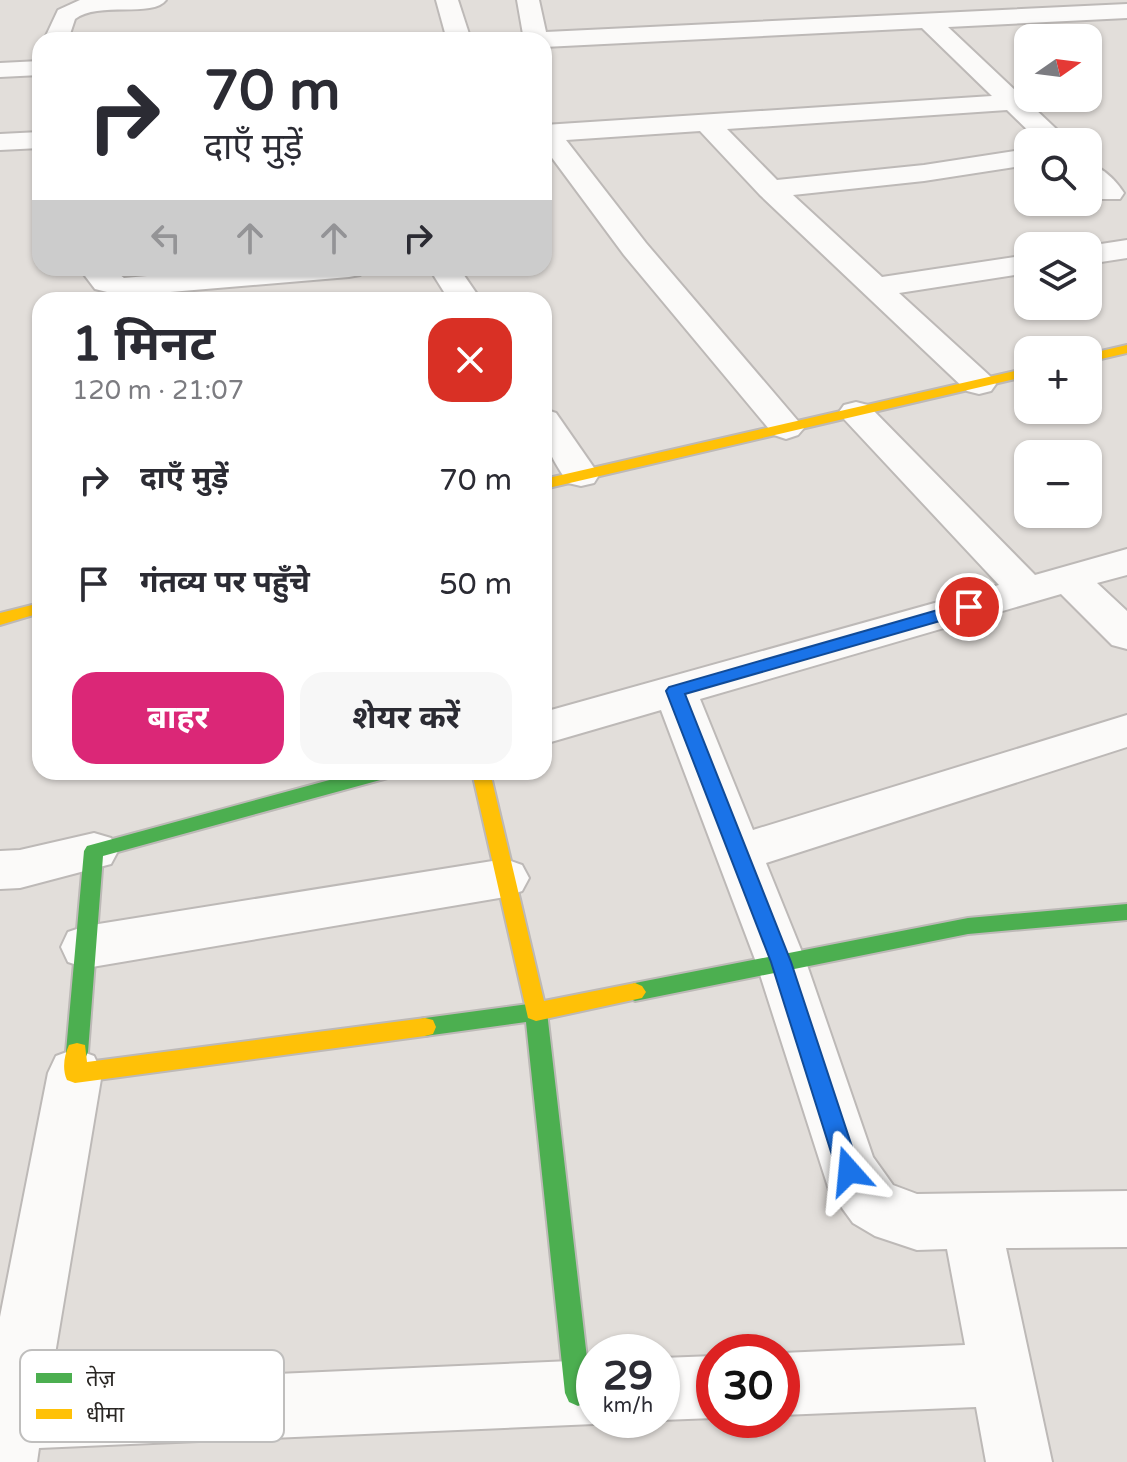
<!DOCTYPE html>
<html lang="hi">
<meta charset="utf-8">
<style>
body{margin:0;font-family:"Varela Round","Noto Sans Devanagari",sans-serif;background:#f7f7f7;color:#2b2b33;height:100vh;display:flex;flex-direction:column;font-size:30px;white-space:nowrap}
*{box-sizing:border-box;margin:0}
p{font-size:26px;color:#7c7c81}
.icon{flex:none;width:44px;height:44px;fill:none;stroke:currentColor;stroke-width:2;stroke-linecap:round;stroke-linejoin:round}
.map{position:relative;flex:1;overflow:hidden}
.panel{position:absolute;left:32px;top:292px;width:520px;height:488px;display:flex;flex-direction:column;background:#fff;border-radius:24px;box-shadow:0 2px 6px #0004}
.panel>*{flex:none}
.banner{position:absolute;left:32px;top:32px;width:520px;height:244px;border-radius:24px;box-shadow:0 2px 6px #0004;background:#fff;color:#2b2b33;overflow:hidden}
.needle{width:52px;rotate:76deg}
.controls{position:absolute;left:1014px;top:24px;display:grid;gap:16px}
.controls a{display:grid;place-items:center;width:88px;height:88px;border-radius:16px;background:#fff;box-shadow:0 2px 6px #0004;font-size:40px}
.speed{position:absolute;left:576px;top:1334px;display:flex;gap:16px;font-size:40px;font-weight:700;text-align:center}
.speed>*{display:grid;place-content:center;width:104px;height:104px;border-radius:50%;background:#fff;box-shadow:0 2px 6px #0004;line-height:1}
.speed small{font-size:20px;font-weight:400}
.speed .limit{border:12px solid #d22;background:#fff;color:#111}
.pin{position:absolute;display:grid;place-items:center;width:68px;height:68px;color:#fff;margin:-34px;border:4px solid #fff;border-radius:50%;box-shadow:0 2px 8px #0007}
.me{position:absolute;width:88px;margin:-44px;rotate:342deg;stroke-linejoin:round;filter:drop-shadow(0 0 6px #0008)}
.turn{display:flex;align-items:center;gap:28px;height:168px;padding:0 40px;font-size:36px}
.turn .icon{width:104px;height:104px;stroke-width:2.5}
.turn b{display:block;font-size:56px;line-height:68px}
.lanes{display:flex;align-items:center;height:76px;padding:0 40px;background:#0003;justify-content:center;gap:40px;direction:ltr}
.lanes .off{opacity:.35}
.round{display:grid;place-items:center;flex:none;width:84px;height:84px;border-radius:24px;background:#f7f7f7}
.overview{display:flex;align-items:center;justify-content:space-between;height:136px;padding:0 40px}
h1{font-size:48px;font-weight:700;line-height:60px}
.button{display:flex;gap:16px;margin-top:auto;padding:16px 40px}
.button a{flex:1;height:92px;border-radius:24px;background:#db2777;color:#fff;font-size:32px;font-weight:700;line-height:92px;text-align:center}
.button a+a{background:#f7f7f7;color:#2b2b33}
ul{padding:0;list-style:none}
li{display:flex;align-items:center;gap:24px;height:104px;padding:0 40px}
li div{flex:1}
li b{display:block;font-size:30px}
li em{font-style:normal}
.map>svg:first-child{display:block}
.lines{fill:none;stroke-linecap:round;stroke-linejoin:round}
.street-casing{stroke:#bdb9b7;stroke-width:4}
.fast-casing{stroke:#bdb9b7;stroke-width:4}
.slow-casing{stroke:#bdb9b7;stroke-width:4}
.street{fill:#fbfaf9;fill-rule:evenodd}
.fast{fill:#4caf50;fill-rule:evenodd}
.slow{fill:#ffc107;fill-rule:evenodd}
.route{fill:#1a73e8;stroke:#114b97;stroke-width:2}
.key{fill:#fff;stroke:#bfbebd;stroke-width:2}
.key-label{font-size:22px;fill:#292623}
</style>
<div class="map">
<svg width="1127" height="1462" viewBox="0 0 1127 1462">
<rect width="100%" height="100%" fill="#e2deda"/>
<g class="lines">
<defs>
<g id="street">
<path d="M80,0H166C153,18 98,1 75,19L68,40H44L58,10Z"/>
<path d="M436,0H458L471,40H447Z"/>
<path d="M517,0H539L546,32L1127,4V18L948,27L1070,142H1040L1007,110L727,129L777,180L924,165L1028,149V165L924,181L793,195L882,277L1028,255V273L899,293L991,377L996,384L991,391L979,394L967,391L760,195L700,131L566,140L646,243L804,428L798,435L786,439L774,435L624,255L544,147V125L992,96L922,28L544,47V40H524Z"/>
<path d="M40,61V75L0,77V63Z"/>
<path d="M40,132V148L0,150V134Z"/>
<path d="M1088,164C1103,167 1116,181 1124,193L1120,199H1100L1088,187Z"/>
<path d="M1127,240V258L1088,264V246Z"/>
<path d="M79,268H111L124,278L239,268H364L360,275L349,277L123,296L95,289Z"/>
<path d="M429,268H459L481,300H449Z"/>
<path d="M856,402L868,405L1035,575L1127,549V575L1097,583L1127,611V649L1112,645L1061,594L700,699L753,830L1127,715V747L766,863L806,962L873,1157L893,1185L917,1194L1127,1191V1247L1006,1248L1052,1462H986L976,1407L782,1415V1353L965,1345L947,1249L917,1250L875,1236L853,1223L829,1190L756,962L661,710L544,744V712L999,585L844,419L839,412L844,405Z"/>
<path d="M544,409L556,413L599,475L594,483L581,486L568,483C548,453 544,445 544,409Z"/>
<path d="M94,833L111,838L118,851L111,864L20,888L0,889V851L20,850Z"/>
<path d="M505,859L522,865L529,878L522,891L505,897L86,968L68,962L61,947L68,932L86,926Z"/>
<path d="M75,1049L94,1056L102,1073L50,1384L594,1360V1420H602L594,1424L39,1448L37,1462H0V1317L48,1073L56,1056Z"/>
<path d="M714,1356V1418L662,1420H661L662,1358Z"/>
</g>
<g id="fast">
<path d="M359,772H393L391,777L384,779L103,856L88,1052L85,1059L77,1061L69,1059L66,1052L84,851L87,846Z"/>
<path d="M1127,904V920L968,934L635,1001L628,998L624,992L628,986L635,983L968,918Z"/>
<path d="M536,1003L544,1006L547,1012L591,1393L587,1402L578,1406L569,1402L565,1393L526,1022L425,1036L417,1034L414,1027L417,1020L425,1018Z"/>
</g>
<g id="slow">
<path d="M1127,345V353L1088,362V354Z"/>
<path d="M1028,368V376L544,489V479Z"/>
<path d="M40,603V613L0,625V613Z"/>
<path d="M472,772H490L544,1001L635,983L642,986L646,992L642,998L536,1021L528,1018Z"/>
<path d="M425,1018L433,1020L436,1027L433,1034L425,1036L75,1083L67,1080C62,1069 64,1056 69,1045L77,1043L85,1045L87,1062Z"/>
</g>
</defs>
<use href="#street" class="street-casing"/>
<use href="#fast" class="fast-casing"/>
<use href="#slow" class="slow-casing"/>
<use href="#street" class="street"/>
<use href="#fast" class="fast"/>
<use href="#slow" class="slow"/>
</g>
<path class="route" d="M969,601L975,603V611L685,694L791,962L860,1171L857,1179L849,1182L840,1179L837,1171L771,962L666,691L669,687Z"/>
<rect x="20" y="1350" width="264" height="92" rx="12" class="key"/>
<rect x="36" y="1373" width="36" height="10" fill="#4caf50"/>
<rect x="36" y="1409" width="36" height="10" fill="#ffc107"/>
<g class="key-label">
<text x="86" y="1386">तेज़</text>
<text x="86" y="1422">धीमा</text>
</g>
</svg>
<div class="controls">
<a><svg class="needle" viewBox="-14 -14 28 28"><path d="M0-13l5 13h-10z" fill="#e53935"/><path d="M0 13l5-13h-10z" fill="#7c7c81"/></svg></a>
<a><svg class="icon" aria-label="search" viewBox="0 0 24 24"><circle cx="10" cy="10" r="6"/><path d="M15 15l6 6"/></svg></a>
<a><svg class="icon" aria-label="layers" viewBox="0 0 24 24"><path d="M12 4l9 5-9 5-9-5zM3 14l9 5 9-5"/></svg></a>
<a>+</a>
<a>−</a>
</div>
<div class="speed"><div>29<small>km/h</small></div><div class="limit">30</div></div>
<div class="pin" style="left:969px;top:607px;background:#d93025"><svg class="icon" aria-label="arrive" viewBox="0 0 24 24"><path d="M6 21V4h12l-3 4 3 4H6"/></svg></div>
<svg class="me" style="left:849px;top:1171px" viewBox="-20 -20 40 40"><path d="M0-17L14 15 0 8-14 15z" fill="#1a73e8" stroke="#fff" stroke-width="4"/></svg>
<div class="banner">
<div class="turn"><svg class="icon" aria-label="right" viewBox="0 0 24 24"><path d="M7 20v-9h11M14 6l5 5-5 5"/></svg><div><b>70 m</b>दाएँ मुड़ें</div></div>
<div class="lanes"><svg class="icon off" aria-label="left" viewBox="0 0 24 24"><path d="M17 20v-9H6M10 6l-5 5 5 5"/></svg><svg class="icon off" aria-label="ahead" viewBox="0 0 24 24"><path d="M12 20V5M6 11l6-6 6 6"/></svg><svg class="icon off" aria-label="ahead" viewBox="0 0 24 24"><path d="M12 20V5M6 11l6-6 6 6"/></svg><svg class="icon" aria-label="right" viewBox="0 0 24 24"><path d="M7 20v-9h11M14 6l5 5-5 5"/></svg></div>
</div>
<section class="panel">
<div class="overview"><div><h1>1 मिनट</h1><p>120 m · 21:07</p></div><a class="round" style="background:#d93025;color:#fff"><svg class="icon" aria-label="close" viewBox="0 0 24 24"><path d="M6 6l12 12M18 6L6 18"/></svg></a></div>
<ul>
<li><svg class="icon" aria-label="right" viewBox="0 0 24 24"><path d="M7 20v-9h11M14 6l5 5-5 5"/></svg><div><b>दाएँ मुड़ें</b></div><em>70 m</em></li>
<li><svg class="icon" aria-label="arrive" viewBox="0 0 24 24"><path d="M6 21V4h12l-3 4 3 4H6"/></svg><div><b>गंतव्य पर पहुँचे</b></div><em>50 m</em></li>
</ul>
<div class="button"><a>बाहर</a><a>शेयर करें</a></div>
</section>
</div>
